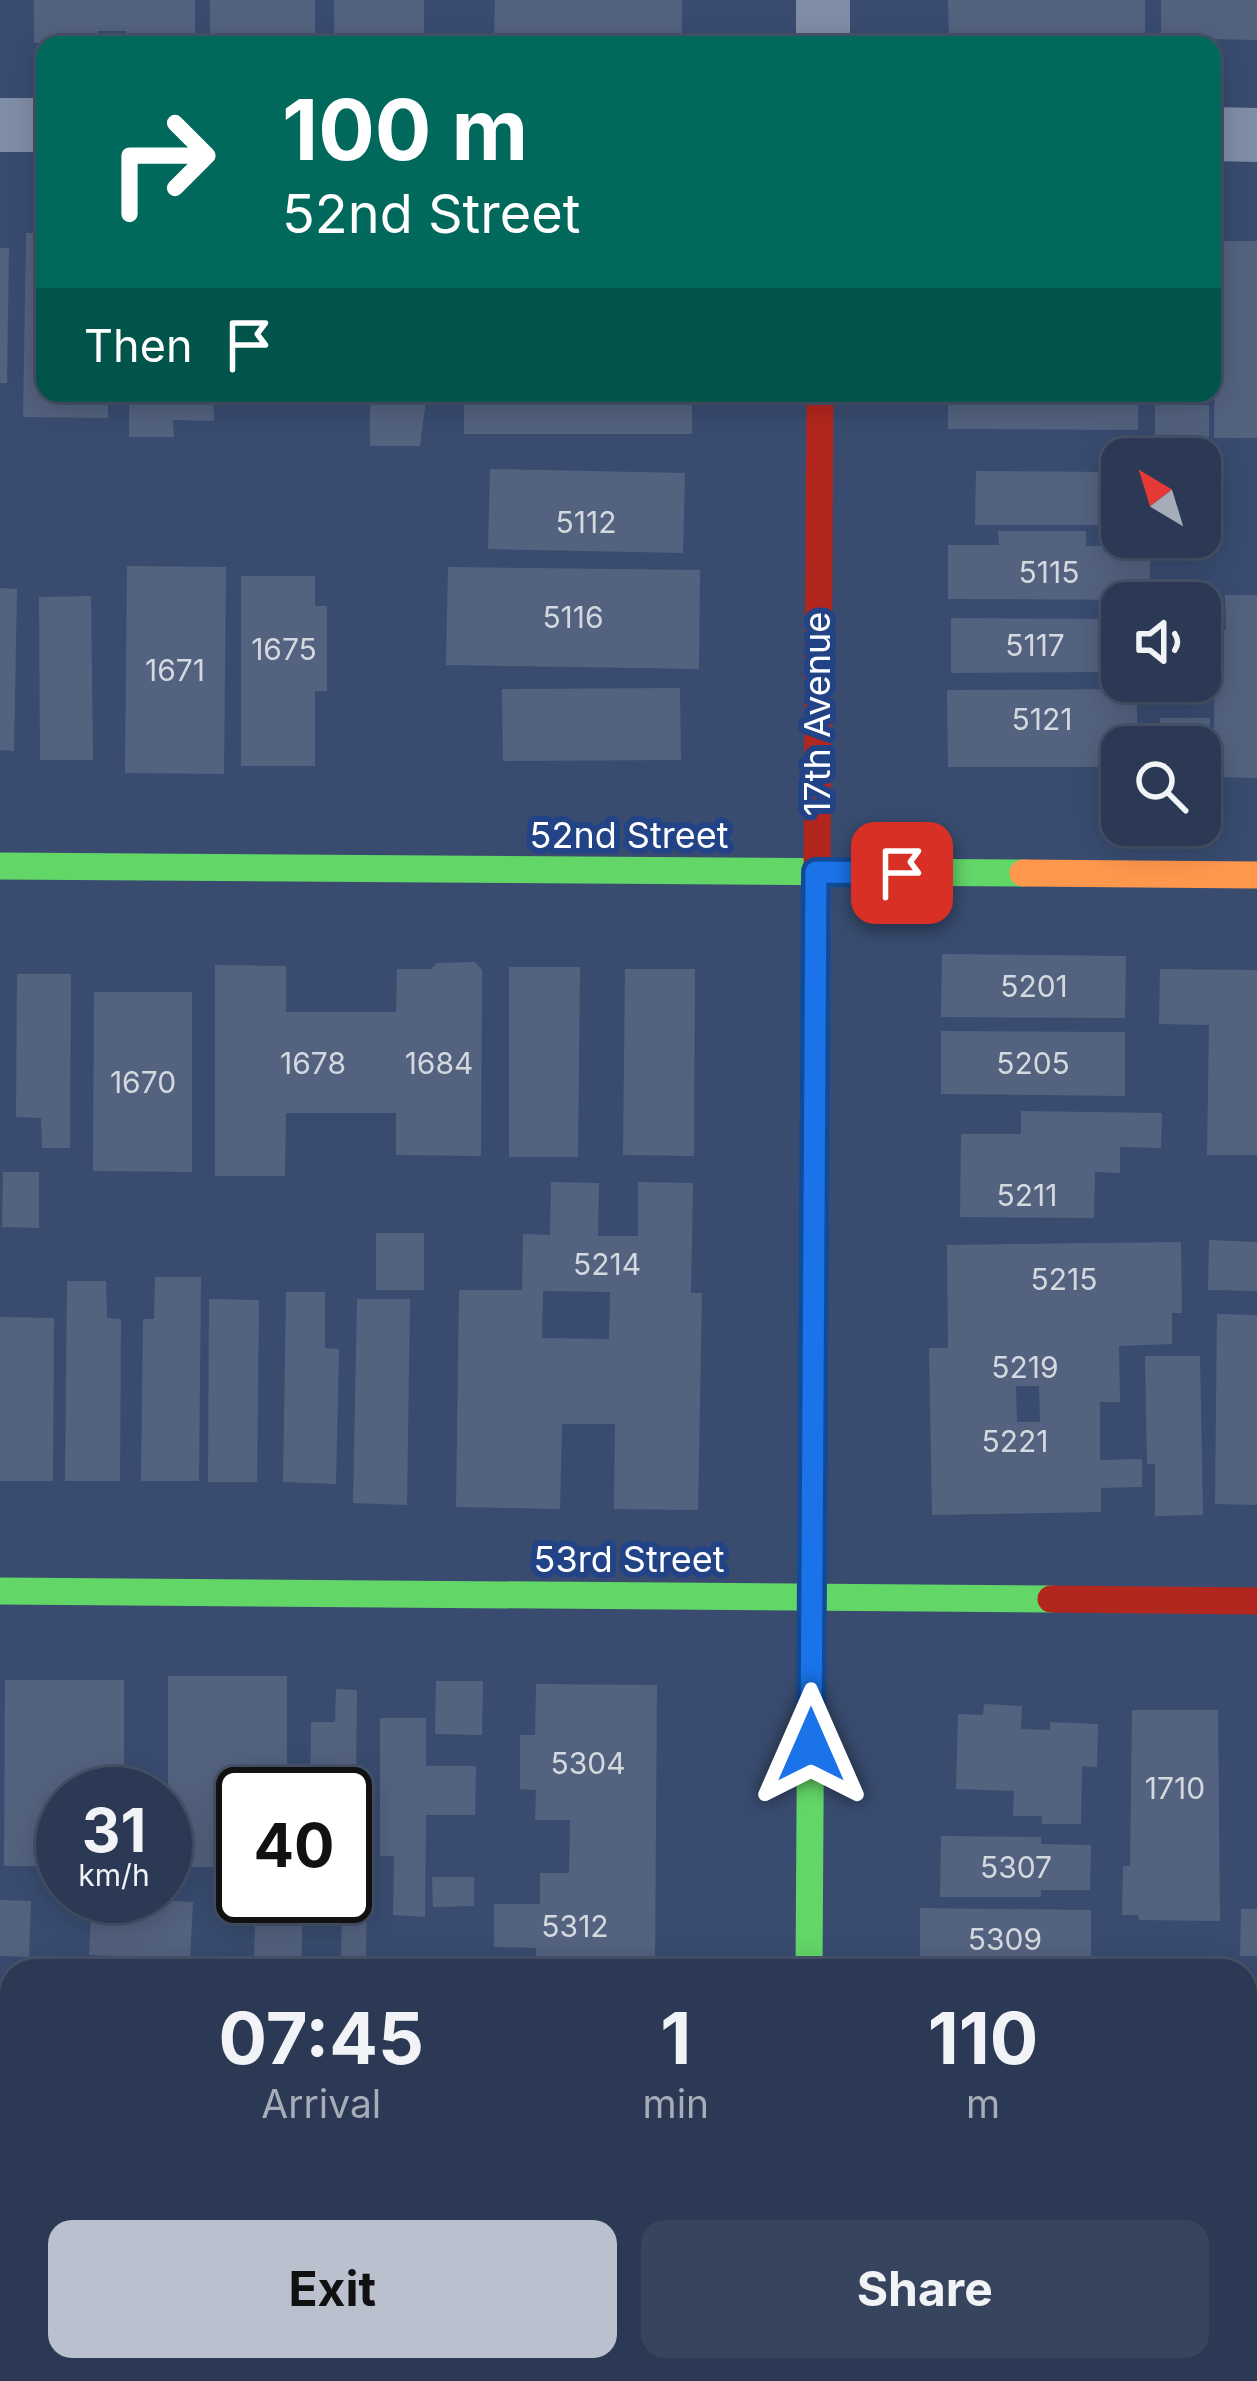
<!DOCTYPE html>
<style>
body{margin:0;font-family:Inter,sans-serif;background:#37445e;color:#f1f3f6;height:100vh;display:flex;flex-direction:column;font-size:45px;white-space:nowrap}
*{box-sizing:border-box;margin:0}
p{font-size:39px;color:#a6acb8}
.icon{flex:none;width:66px;height:66px;fill:none;stroke:currentColor;stroke-width:2;stroke-linecap:round;stroke-linejoin:round}
.map{position:relative;flex:1;overflow:hidden}
.side{position:absolute;left:0px;top:1959px;width:1257px;height:423px;display:flex;flex-direction:column;background:#2b3954;border-radius:36px 36px 0 0;box-shadow:0 6px 30px #0003,0 0 0 3px #47536b}
.side>*{flex:none}
.hud{position:absolute;left:36px;top:36px;width:1185px;height:366px;border-radius:24px;box-shadow:0 6px 30px #0003,0 0 0 3px #47536b;background:#00695c;color:#fff;overflow:hidden}
.needle{width:78px;rotate:322deg}
.tools{position:absolute;left:1101px;top:438px;display:grid;gap:24px}
.tools a{display:grid;place-items:center;width:120px;height:120px;border-radius:24px;background:#2b3954;box-shadow:0 6px 30px #0003,0 0 0 3px #47536b;font-size:60px}
.speed{position:absolute;left:36px;top:1767px;display:flex;gap:24px;font-size:60px;font-weight:700;text-align:center}
.speed>*{display:grid;place-content:center;width:156px;height:156px;border-radius:50%;background:#2b3954;box-shadow:0 6px 30px #0003,0 0 0 3px #47536b;line-height:1}
.speed small{font-size:30px;font-weight:400}
.speed .limit{border:6px solid #111;border-radius:18px;background:#fff;color:#111}
.pin{position:absolute;display:grid;place-items:center;width:102px;height:102px;color:#fff;margin:-51px;border-radius:24px;box-shadow:0 6px 18px #0006}
.me{position:absolute;width:132px;margin:-66px;rotate:0deg;stroke-linejoin:round;filter:drop-shadow(0 0 9px #0008)}
.turn{display:flex;align-items:center;gap:42px;height:252px;padding:0 48px;font-size:54px}
.turn .icon{width:156px;height:156px;stroke-width:2.5}
.turn b{display:block;font-size:84px;line-height:102px}
.then{display:flex;align-items:center;height:114px;padding:0 48px;background:#0003;gap:24px;font-size:45px}
.eta{display:flex;justify-content:space-evenly;align-items:center;height:204px;text-align:center}
.eta b{font-size:72px;font-weight:700;line-height:84px}
.cta{display:flex;gap:24px;margin-top:auto;padding:24px 48px}
.cta a{flex:1;height:138px;border-radius:24px;background:#bac0cd;color:#111;font-size:48px;font-weight:700;line-height:138px;text-align:center}
.cta a+a{background:#37445e;color:#f1f3f6}
.map>svg:first-child{display:block}
.building{fill:#53627f;fill-rule:evenodd}
.lines{fill:none;stroke-linecap:round;stroke-linejoin:round}
.street{stroke:#808da6;stroke-width:54}
.fast{stroke:#63d668;stroke-width:27}
.slow{stroke:#ff974d;stroke-width:27}
.jam{stroke:#b3261e;stroke-width:27}
.route-casing{stroke:#114b97;stroke-width:30}
.route{stroke:#1a73e8;stroke-width:21}
.labels{text-anchor:middle;dominant-baseline:central;stroke-width:12;stroke-linejoin:round;paint-order:stroke}
.number-label{font-size:30px;fill:#d4d8df}
.street-label{font-size:36px;fill:#fff;stroke:#224487}
</style>
<div class="map">
<svg width="1257" height="2381" viewBox="0 0 1257 2381">
<rect width="100%" height="100%" fill="#394c70"/>
<g class="building">
<path d="M34,0H195V44L126,43V31H98V44L34,43Z"/>
<rect x="210" y="0" width="105" height="45"/>
<path d="M334,0H424V42L364,43V34L334,35Z"/>
<path d="M495,0H682V41L494,40Z"/>
<path d="M948,0H1145V42L949,41Z"/>
<path d="M1161,0H1257V40L1161,38Z"/>
<path d="M26,233H45V393H108V418L23,417Z"/>
<path d="M1215,241H1257V438H1214Z"/>
<path d="M0,248H9L7,383H0Z"/>
<path d="M129,393H213L214,421L173,420L174,437H129Z"/>
<path d="M370,393H427L420,446H370Z"/>
<rect x="464" y="393" width="228" height="41"/>
<path d="M948,393H1138V430L948,429Z"/>
<path d="M1155,405H1209V490H1200V459H1155Z"/>
<path d="M490,469L685,473L683,553L488,549Z"/>
<path d="M976,471L1120,472V525H975Z"/>
<path d="M998,531H1086V546H1150V600L948,599V545H999Z"/>
<path d="M127,566L226,567L224,774L125,773Z"/>
<path d="M448,567L700,570L699,669L446,665Z"/>
<path d="M241,576H315V606H327V691H315V766H241Z"/>
<path d="M0,588L17,589L14,751L0,750Z"/>
<path d="M1225,595H1257V778L1212,777L1217,629L1226,630Z"/>
<path d="M91,596L93,760H40L39,597Z"/>
<path d="M951,618L1120,619V672L951,673Z"/>
<path d="M680,688L681,760L503,761L502,689Z"/>
<path d="M1137,689V747H1122V767H948L947,690Z"/>
<path d="M1160,718H1210V768H1200V747H1160Z"/>
<path d="M942,954L1126,956L1125,1018L941,1017Z"/>
<path d="M475,962L482,970L481,1156L396,1155V1113H286L285,1176H215V965L286,966V1012H396L397,969H431L437,963Z"/>
<path d="M509,967H580L578,1157H509Z"/>
<path d="M625,969H695L694,1156L623,1155Z"/>
<path d="M1160,969L1257,970V1155H1207L1209,1025L1159,1024Z"/>
<path d="M17,974H71L70,1148H42L41,1118L16,1117Z"/>
<path d="M94,992H192V1172L93,1171Z"/>
<path d="M941,1031L1125,1032V1096L941,1094Z"/>
<path d="M1021,1111L1162,1113L1161,1148L1120,1147V1173L1095,1172L1094,1218L960,1217L961,1134H1021Z"/>
<path d="M3,1172H39V1228L2,1227Z"/>
<path d="M551,1182L599,1183L598,1236H638V1182L693,1183L691,1293H702L698,1510L614,1509L615,1424H562L560,1509L456,1507L459,1290H522L523,1234L550,1235ZM543,1291L610,1292L609,1339L542,1338Z"/>
<rect x="376" y="1233" width="48" height="57"/>
<path d="M1209,1240L1257,1242V1291L1208,1290Z"/>
<path d="M1181,1242L1182,1313H1172V1344L1119,1346L1120,1402H1100V1460L1142,1459V1487L1101,1488V1512L932,1515L929,1348H948L947,1245ZM1016,1386H1039L1040,1422H1017Z"/>
<path d="M155,1277H201L199,1481H141L143,1319H154Z"/>
<path d="M67,1281H106L107,1318L121,1319L120,1481H65Z"/>
<path d="M286,1292H325V1348L339,1349L336,1484L283,1482Z"/>
<path d="M209,1299L259,1300L257,1482H208Z"/>
<path d="M357,1299H410L407,1505L353,1503Z"/>
<path d="M1217,1314L1257,1315V1505L1215,1504Z"/>
<path d="M0,1317L54,1318L53,1481H0Z"/>
<path d="M1145,1356H1200L1203,1515L1155,1516V1464H1147Z"/>
<path d="M168,1676H287V1794H243V1867H168Z"/>
<path d="M5,1680H124V1794H63V1866H4Z"/>
<path d="M436,1681H483L482,1735L435,1734Z"/>
<path d="M536,1684L657,1685L655,1961H686V1971H479V1959L536,1960V1948L494,1947V1904H540V1873H569L570,1820H535L536,1790L520,1789V1735H535Z"/>
<path d="M336,1689L357,1690L355,1856H345V1794H310L311,1722H335Z"/>
<path d="M984,1704L1022,1706L1021,1729L1050,1730V1722L1098,1724L1097,1767L1082,1766L1081,1824H1042V1816H1013L1014,1791L956,1789L958,1714L983,1715Z"/>
<path d="M1132,1710H1218L1220,1921L1139,1920L1138,1915H1122L1123,1866H1130Z"/>
<path d="M380,1718H426V1766H476L475,1815H426L425,1917L393,1915L394,1856H380Z"/>
<path d="M941,1836L1041,1837V1844L1091,1845L1090,1890H1041V1897H940Z"/>
<path d="M432,1877H474V1906L433,1907Z"/>
<path d="M92,1896L193,1902L190,1959L89,1955Z"/>
<path d="M0,1900L31,1901L29,1957L0,1956Z"/>
<path d="M256,1900L303,1902L301,1971H219V1956L254,1957Z"/>
<path d="M342,1908H367L366,1957L341,1956Z"/>
<path d="M920,1908L1091,1910V1969L920,1967Z"/>
<path d="M1241,1909H1257V1956H1240Z"/>
<rect x="376" y="1957" width="44" height="14"/>
<rect x="131" y="1962" width="54" height="9"/>
<rect x="1245" y="2006" width="12" height="213"/>
<rect x="0" y="2012" width="12" height="209"/>
</g>
<g class="lines">
<g class="street">
<path d="M823,45V0"/>
<path d="M0,125H45"/>
<path d="M1212,134L1257,135"/>
<path d="M0,2315H12"/>
<path d="M1245,2322H1257"/>
<path d="M805,2381V2370"/>
</g>
<g class="fast">
<path d="M0,866L1023,873"/>
<path d="M0,1591L1051,1599"/>
<path d="M809,1971L813,1344"/>
</g>
<g class="slow">
<path d="M1023,873L1257,875"/>
<path d="M813,1344L817,876"/>
</g>
<g class="jam">
<path d="M817,876L820,393"/>
<path d="M1051,1599L1257,1601"/>
</g>
</g>
<g class="lines">
<defs>
<path id="route" d="M811,1745L816,872L902,873"/>
</defs>
<use href="#route" class="route-casing"/>
<use href="#route" class="route"/>
</g>
<g class="labels">
<g class="number-label">
<text x="586" y="522">5112</text>
<text x="1049" y="572">5115</text>
<text x="573" y="617">5116</text>
<text x="1035" y="645">5117</text>
<text x="284" y="649">1675</text>
<text x="175" y="670">1671</text>
<text x="1042" y="719">5121</text>
<text x="1034" y="986">5201</text>
<text x="313" y="1063">1678</text>
<text x="439" y="1063">1684</text>
<text x="1033" y="1063">5205</text>
<text x="143" y="1082">1670</text>
<text x="1027" y="1195">5211</text>
<text x="607" y="1264">5214</text>
<text x="1064" y="1279">5215</text>
<text x="1025" y="1367">5219</text>
<text x="1015" y="1441">5221</text>
<text x="588" y="1763">5304</text>
<text x="1175" y="1788">1710</text>
<text x="1016" y="1867">5307</text>
<text x="575" y="1926">5312</text>
<text x="1005" y="1939">5309</text>
</g>
<g class="street-label">
<text transform="translate(817 714) rotate(-90)">17th Avenue</text>
<text x="629" y="835">52nd Street</text>
<text x="629" y="1559">53rd Street</text>
</g>
</g>
</svg>
<div class="tools">
<a><svg class="needle" viewBox="-14 -14 28 28"><path d="M0-13l5 13h-10z" fill="#e53935"/><path d="M0 13l5-13h-10z" fill="#a6acb8"/></svg></a>
<a><svg class="icon" aria-label="sound" viewBox="0 0 24 24"><path d="M4 9h4l5-4v14l-5-4H4zM17 9q2 3 0 6"/></svg></a>
<a><svg class="icon" aria-label="search" viewBox="0 0 24 24"><circle cx="10" cy="10" r="6"/><path d="M15 15l6 6"/></svg></a>
</div>
<div class="speed"><div>31<small>km/h</small></div><div class="limit">40</div></div>
<div class="pin" style="left:902px;top:873px;background:#d93025"><svg class="icon" aria-label="arrive" viewBox="0 0 24 24"><path d="M6 21V4h12l-3 4 3 4H6"/></svg></div>
<svg class="me" style="left:811px;top:1745px" viewBox="-20 -20 40 40"><path d="M0-17L14 15 0 8-14 15z" fill="#1a73e8" stroke="#fff" stroke-width="4"/></svg>
<div class="hud">
<div class="turn"><svg class="icon" aria-label="right" viewBox="0 0 24 24"><path d="M7 20v-9h11M14 6l5 5-5 5"/></svg><div><b>100 m</b>52nd Street</div></div>
<div class="then">Then<svg class="icon" aria-label="arrive" viewBox="0 0 24 24"><path d="M6 21V4h12l-3 4 3 4H6"/></svg></div>
</div>
<section class="side">
<div class="eta">
<div><b>07:45</b><p>Arrival</p></div>
<div><b>1</b><p>min</p></div>
<div><b>110</b><p>m</p></div>
</div>
<div class="cta"><a>Exit</a><a>Share</a></div>
</section>
</div>
